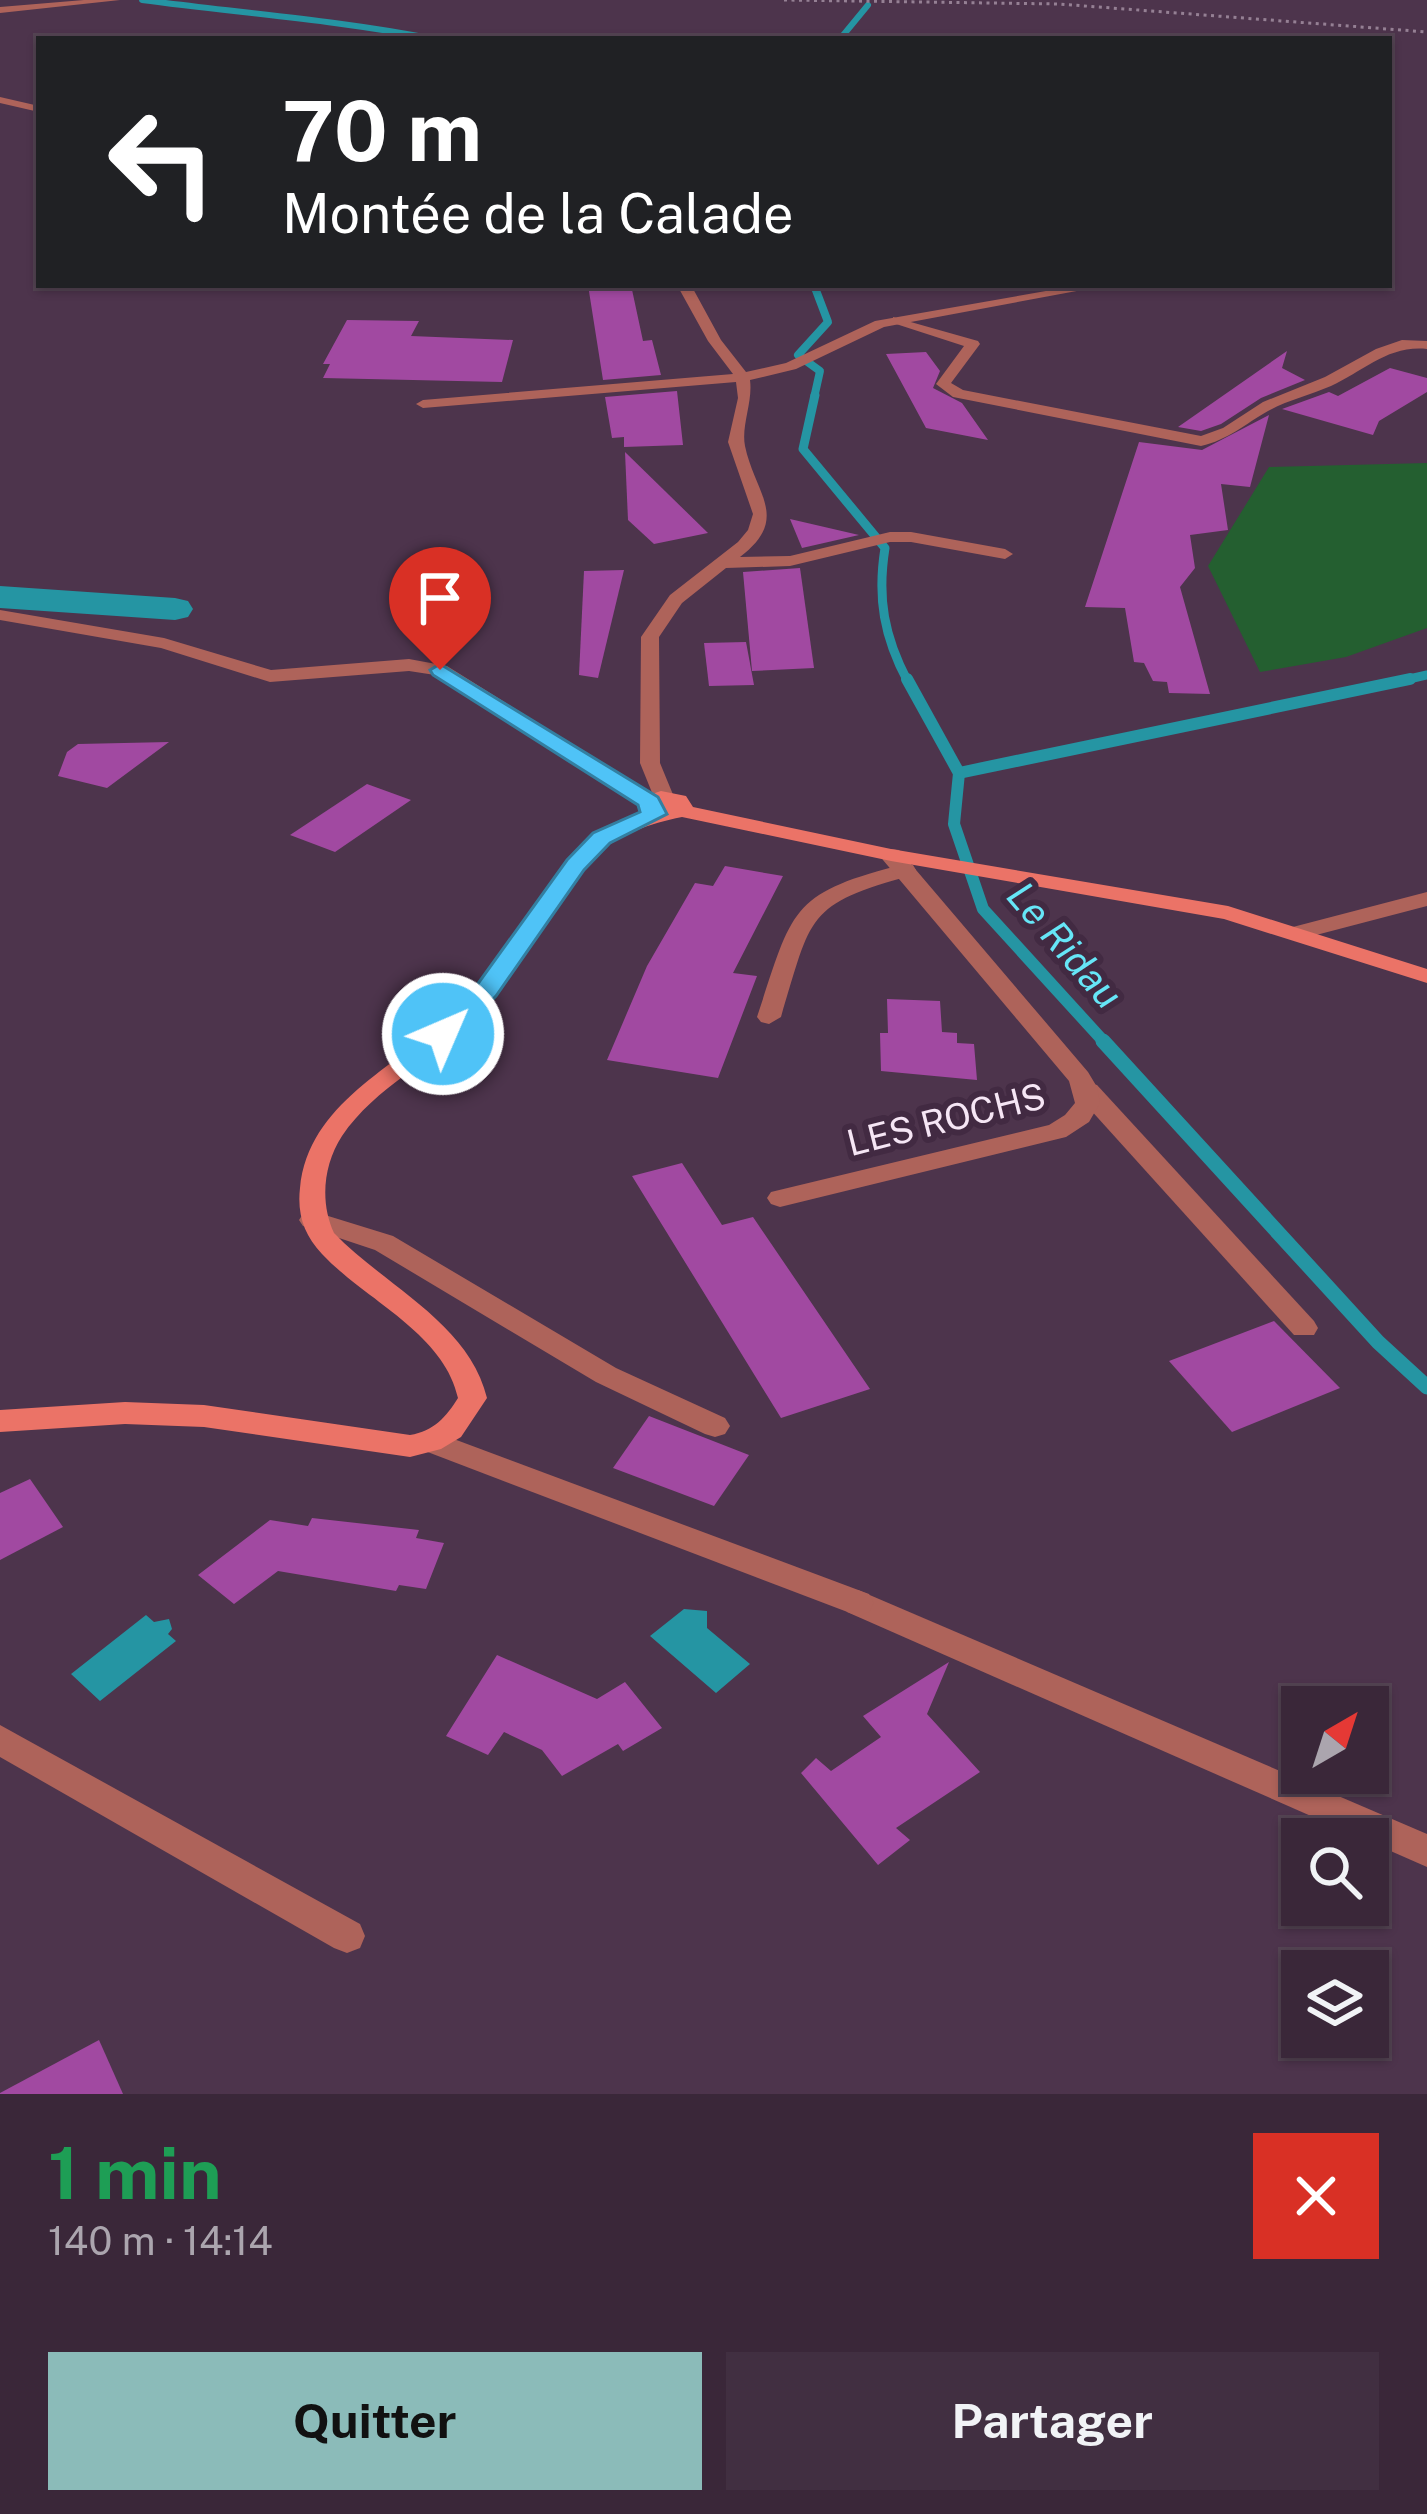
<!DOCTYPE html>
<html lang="fr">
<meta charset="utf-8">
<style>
body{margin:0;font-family:"Public Sans",sans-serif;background:#412f41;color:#f1f3f6;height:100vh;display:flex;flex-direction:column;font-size:45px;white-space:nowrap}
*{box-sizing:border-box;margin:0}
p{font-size:39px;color:#aba5ae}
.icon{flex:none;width:66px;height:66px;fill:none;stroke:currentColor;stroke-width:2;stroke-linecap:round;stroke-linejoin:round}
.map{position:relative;height:2094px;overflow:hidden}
.details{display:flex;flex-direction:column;background:#3a2739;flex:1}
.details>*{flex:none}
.guide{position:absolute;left:36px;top:36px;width:1356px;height:252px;border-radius:0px;box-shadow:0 3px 9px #0004,0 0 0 3px #544453;background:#202124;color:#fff;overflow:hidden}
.needle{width:78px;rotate:39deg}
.controls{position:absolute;left:1281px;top:1686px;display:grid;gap:24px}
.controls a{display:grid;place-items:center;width:108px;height:108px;border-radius:0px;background:#3a2739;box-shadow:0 3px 9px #0004,0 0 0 3px #544453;font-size:60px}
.pin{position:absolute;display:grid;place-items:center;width:102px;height:102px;color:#fff;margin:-123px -51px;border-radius:50% 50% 50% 0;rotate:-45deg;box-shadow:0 0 12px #0007}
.pin .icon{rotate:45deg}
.me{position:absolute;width:132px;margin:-66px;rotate:45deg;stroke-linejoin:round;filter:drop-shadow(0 0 9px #0008)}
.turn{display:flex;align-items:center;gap:42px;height:252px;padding:0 48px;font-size:54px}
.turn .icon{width:156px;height:156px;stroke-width:2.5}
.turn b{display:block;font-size:84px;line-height:102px}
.round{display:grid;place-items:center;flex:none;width:126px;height:126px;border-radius:0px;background:#412f41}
.summary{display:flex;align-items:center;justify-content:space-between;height:204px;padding:0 48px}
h1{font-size:72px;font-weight:700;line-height:90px;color:#1e9e55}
.action{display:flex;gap:24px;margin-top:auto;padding:24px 48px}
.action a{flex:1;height:138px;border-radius:0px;background:#8bbbb9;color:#111;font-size:48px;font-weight:700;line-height:138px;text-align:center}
.action a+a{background:#412f41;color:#f1f3f6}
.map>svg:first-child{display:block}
.green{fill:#245f30}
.water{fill:#2595a3}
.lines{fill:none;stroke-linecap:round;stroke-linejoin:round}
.stream-far4{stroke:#2595a3;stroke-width:6}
.stream-far3{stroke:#2595a3;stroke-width:8}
.stream-far2{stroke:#2595a3;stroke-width:9}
.stream-far1{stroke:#2595a3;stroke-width:12}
.stream{stroke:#2595a3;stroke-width:15}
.canal{fill:#2595a3;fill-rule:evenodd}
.building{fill:#a149a1}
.path{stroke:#958094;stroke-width:3;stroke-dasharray:3 4.5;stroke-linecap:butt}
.lane{fill:#ae635a;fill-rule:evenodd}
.street{fill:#ae635a;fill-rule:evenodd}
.secondary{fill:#eb7367;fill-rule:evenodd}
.route{fill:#4fc3f7;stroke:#337fa1;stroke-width:3}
.labels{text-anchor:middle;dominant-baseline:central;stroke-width:12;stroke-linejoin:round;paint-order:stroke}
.street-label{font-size:36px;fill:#f6e6f5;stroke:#422a42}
.water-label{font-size:39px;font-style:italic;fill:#66e6f7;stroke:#422a42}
</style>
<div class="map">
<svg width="1427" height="2094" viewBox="0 0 1427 2094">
<rect width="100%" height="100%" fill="#4d344c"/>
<path class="green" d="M1427,463V628L1346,657L1260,672L1208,566L1269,467Z"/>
<g class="water">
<path d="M684,1609L707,1611V1628L750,1664L716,1693L650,1636Z"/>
<path d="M146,1615L154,1622L169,1619L172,1629L168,1634L176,1641L100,1701L71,1674Z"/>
</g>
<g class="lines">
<g class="stream-far4">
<path d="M142,0C240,13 337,20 434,39"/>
<path d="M840,39L868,5"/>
</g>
<path class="stream-far3" d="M814,285L828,322L798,355L820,371L814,398"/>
<g class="stream-far2">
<path d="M815,395L803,449L885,548C877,598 884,637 908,682"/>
<path d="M1396,682L1427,675"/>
</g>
<g class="stream-far1">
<path d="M907,679L959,773L954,824L983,909L1106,1044"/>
<path d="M959,773L1410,679"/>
</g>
<path class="stream" d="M1103,1041L1378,1342L1427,1387"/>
<path class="canal" d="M0,586L175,598L188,601L193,609L188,617L175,620L0,608Z"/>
</g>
<g class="building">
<path d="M588,285H631L643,341L652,340L661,375L603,380Z"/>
<path d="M347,320L419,321L411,336L513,340L502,382L323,378L330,364H323Z"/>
<path d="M1287,351L1282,368L1305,380L1261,398L1221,424L1201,431L1178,427Z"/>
<path d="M926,352L940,371L933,388L962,403L988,440L926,428L886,354Z"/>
<path d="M1390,368L1427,378V392L1379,421L1373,435L1282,409L1329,392L1338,396Z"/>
<path d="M677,391L683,445L624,447V437L612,438L605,397Z"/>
<path d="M1269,415L1250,487L1221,484L1228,530L1190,535L1195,568L1180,587L1210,694L1169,693L1167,682L1153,681L1144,663L1134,662L1125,608L1085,607L1139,442L1202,450Z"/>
<path d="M625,452L708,533L654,544L628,520Z"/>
<path d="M790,519L859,535L802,548Z"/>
<path d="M800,568L814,668L752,671L743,572Z"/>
<path d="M624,570L598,678L579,675L584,571Z"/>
<path d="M746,642L754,685L709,686L704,643Z"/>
<path d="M169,742L107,788L58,776L67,752L78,744Z"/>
<path d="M367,784L411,800L335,852L290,835Z"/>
<path d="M725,866L783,876L733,973L757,976L718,1078L607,1060L647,966L695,883L713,886Z"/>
<path d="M887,999L940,1001L942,1032L957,1033V1043L974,1044L977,1080L881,1071L880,1033H888Z"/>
<path d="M682,1163L722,1225L753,1217L870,1389L781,1418L632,1176Z"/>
<path d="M1274,1321L1340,1388L1232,1432L1169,1361Z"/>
<path d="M649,1416L749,1455L714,1506L613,1468Z"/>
<path d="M30,1479L63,1527L0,1560V1493Z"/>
<path d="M312,1518L419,1530L416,1538L444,1543L426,1589L399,1585L396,1591L278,1571L234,1604L198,1575L270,1520L308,1526Z"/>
<path d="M497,1655L597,1699L625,1682L662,1728L623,1751L618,1744L562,1776L542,1750L504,1732L488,1755L446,1736Z"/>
<path d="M949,1662L927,1714L980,1772L896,1828L910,1840L878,1865L801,1773L816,1758L831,1771L881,1737L863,1716Z"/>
<path d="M99,2040L123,2094H0V2093Z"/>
</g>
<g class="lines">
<path class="path" d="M784,0L1059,4L1427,32"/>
<g class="lane">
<path d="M893,317L978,341L980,344L951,383L963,390L1201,436L1223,428L1263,402L1325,377L1376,349L1402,340L1427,341V349C1388,345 1364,371 1331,386C1310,395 1288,400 1268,411C1245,424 1228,440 1201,446L953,397L936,384L964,346L893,323Z"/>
<path d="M905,864L913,865L916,870L913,875C805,904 812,916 781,1017L769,1024L761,1022L757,1017C793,909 789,893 905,864Z"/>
<path d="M1088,1083L1097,1085L1314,1321L1318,1328L1314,1335H1294L1079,1097L1076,1091L1079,1085Z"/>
<path d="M312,1211L393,1236L616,1368L725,1418L730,1426L725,1434L715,1437L705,1434L596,1382L375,1250L303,1226L299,1220L303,1214Z"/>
<path d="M858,1590L1427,1834V1867L847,1612L842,1603L847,1594Z"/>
</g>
<g class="street">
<path d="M84,0H120L0,13V7Z"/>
<path d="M0,97L39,106V112L0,103Z"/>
<path d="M677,285H691L721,340L746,372L786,363L875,321L1080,285H1109L884,327L796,369L750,380C753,402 741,426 745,446C755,494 791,518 740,557L790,556L890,532H911L1005,549L1013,554L1005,559L911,542H890L790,566L726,568L682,603L659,637L660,763L674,797C669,805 652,809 643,806L435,675L409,671L270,682L161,648L0,620V610L164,638L271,670L409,659L447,666L653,795L640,763L641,637L670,595L738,542L748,530L753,514L728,442L738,398L736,382L423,408L416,404L423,400L733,374L708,341Z"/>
<path d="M891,849L899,850L1088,1072L1097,1087L1100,1103L1089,1122L1066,1137L780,1207L771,1204L767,1198L771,1192L1049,1125L1065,1115L1075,1103L1069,1081L883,860L880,855L883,850Z"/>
<path d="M1427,892V906L1297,940L1286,933L1289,928Z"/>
<path d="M435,1432L869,1594L874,1603L869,1612L858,1616L425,1451L420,1443L425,1435Z"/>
<path d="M0,1725L360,1924L365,1936L360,1948L347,1953L334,1948L0,1757Z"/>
</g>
<path class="secondary" d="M661,791L686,796L693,807L891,849L1228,906L1427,969V983L1224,919L891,861L682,817C648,824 623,833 595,855C549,906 521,970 474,1019C433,1061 375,1087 342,1136C323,1165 320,1203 334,1233C385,1286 469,1323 487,1398L461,1437L441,1449L410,1457L204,1427L125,1424L0,1432V1410L125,1402L204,1405L410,1435C434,1431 446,1417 458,1398C444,1333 365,1300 322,1254C304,1235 297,1214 300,1188C309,1098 404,1065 459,1007C505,958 534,896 580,846L604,828L644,811L639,805L649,795Z"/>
</g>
<path class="route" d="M440,664L658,797L667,814L610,843L584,870L496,996L453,1040L443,1043L430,1034L477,985L567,860L593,833L640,812L638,805L433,675L430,670Z"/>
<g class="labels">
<g class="street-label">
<text transform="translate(946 1119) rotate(-14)">LES ROCHS</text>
</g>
<g class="water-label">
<text transform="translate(1065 945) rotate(49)">Le Ridau</text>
</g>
</g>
</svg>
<div class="controls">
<a><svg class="needle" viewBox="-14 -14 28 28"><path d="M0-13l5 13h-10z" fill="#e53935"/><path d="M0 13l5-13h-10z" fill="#aba5ae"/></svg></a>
<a><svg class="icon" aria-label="search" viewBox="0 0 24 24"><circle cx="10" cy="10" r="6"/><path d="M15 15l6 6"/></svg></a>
<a><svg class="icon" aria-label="layers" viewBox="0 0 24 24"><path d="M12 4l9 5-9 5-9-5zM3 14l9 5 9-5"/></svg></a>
</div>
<div class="pin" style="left:440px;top:670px;background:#d93025"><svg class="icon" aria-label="arrive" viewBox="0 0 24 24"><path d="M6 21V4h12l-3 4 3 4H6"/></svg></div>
<svg class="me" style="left:443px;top:1034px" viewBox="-20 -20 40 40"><circle r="17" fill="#4fc3f7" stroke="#fff" stroke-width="3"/><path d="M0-11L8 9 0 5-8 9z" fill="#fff"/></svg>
<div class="guide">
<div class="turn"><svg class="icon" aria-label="left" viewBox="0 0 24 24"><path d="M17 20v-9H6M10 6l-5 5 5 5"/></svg><div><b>70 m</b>Montée de la Calade</div></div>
</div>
</div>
<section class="details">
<div class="summary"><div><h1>1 min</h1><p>140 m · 14:14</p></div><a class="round" style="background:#d93025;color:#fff"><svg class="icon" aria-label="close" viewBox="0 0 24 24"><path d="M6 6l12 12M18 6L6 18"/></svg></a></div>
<div class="action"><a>Quitter</a><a>Partager</a></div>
</section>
